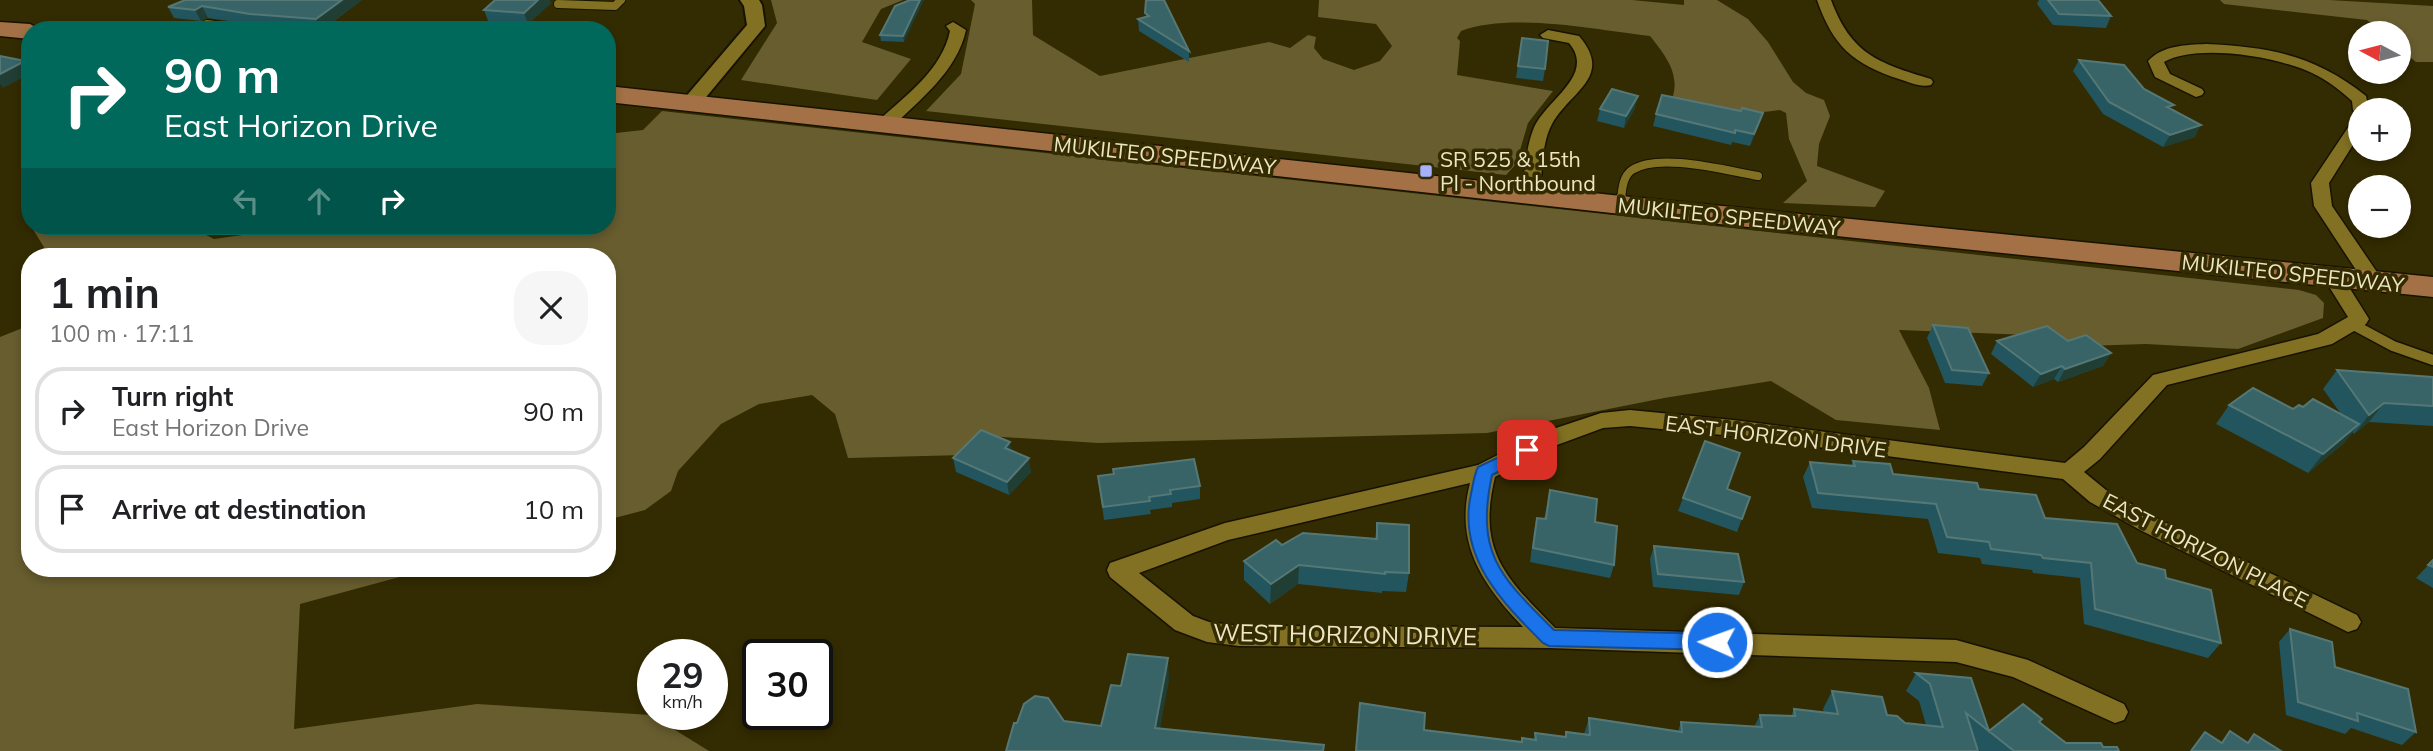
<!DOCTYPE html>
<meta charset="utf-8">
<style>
body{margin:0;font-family:Mulish,sans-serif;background:#f6f6f6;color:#202124;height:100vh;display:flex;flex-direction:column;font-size:26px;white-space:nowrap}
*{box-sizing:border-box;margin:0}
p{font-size:23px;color:#757577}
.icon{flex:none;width:38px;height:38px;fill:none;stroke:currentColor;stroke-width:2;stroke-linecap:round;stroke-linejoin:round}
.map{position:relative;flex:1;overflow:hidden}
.side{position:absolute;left:21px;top:248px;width:595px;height:329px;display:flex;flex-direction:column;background:#fff;border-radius:28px;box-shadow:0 4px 10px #0003}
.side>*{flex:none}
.top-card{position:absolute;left:21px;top:21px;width:595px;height:214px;border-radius:28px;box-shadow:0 4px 10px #0003;background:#00695c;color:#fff;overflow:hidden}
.needle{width:46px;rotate:277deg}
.tools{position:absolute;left:2348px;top:21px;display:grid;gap:14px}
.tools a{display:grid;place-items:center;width:63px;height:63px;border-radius:50%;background:#fff;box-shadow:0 4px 10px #0003;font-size:35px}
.speed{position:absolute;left:637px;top:639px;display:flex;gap:14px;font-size:35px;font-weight:700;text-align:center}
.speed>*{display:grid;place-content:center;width:91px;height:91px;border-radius:50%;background:#fff;box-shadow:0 4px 10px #0003;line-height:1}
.speed small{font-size:18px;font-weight:400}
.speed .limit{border:4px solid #111;border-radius:10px;background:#fff;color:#111}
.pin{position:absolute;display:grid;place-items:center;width:60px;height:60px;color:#fff;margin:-30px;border-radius:14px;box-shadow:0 4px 10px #0006}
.me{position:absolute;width:77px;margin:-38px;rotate:272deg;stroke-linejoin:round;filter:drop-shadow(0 0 5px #0008)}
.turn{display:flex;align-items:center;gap:24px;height:147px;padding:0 28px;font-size:32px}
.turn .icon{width:91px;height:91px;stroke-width:2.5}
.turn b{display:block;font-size:49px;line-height:60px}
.lanes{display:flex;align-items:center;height:66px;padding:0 28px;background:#0003;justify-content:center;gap:35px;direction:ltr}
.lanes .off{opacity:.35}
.round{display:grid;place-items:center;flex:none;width:74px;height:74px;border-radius:28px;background:#f6f6f6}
.summary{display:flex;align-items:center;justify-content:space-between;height:119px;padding:0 28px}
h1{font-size:42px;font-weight:700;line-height:52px}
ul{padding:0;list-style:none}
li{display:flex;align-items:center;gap:21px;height:88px;margin:0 14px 10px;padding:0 14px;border:4px solid #e0e0e0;border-radius:28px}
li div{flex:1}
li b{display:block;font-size:26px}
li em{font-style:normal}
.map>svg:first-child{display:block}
.forest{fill:#685d2f}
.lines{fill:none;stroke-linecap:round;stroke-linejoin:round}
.service-far1-casing{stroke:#181300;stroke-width:10}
.service-casing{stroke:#181300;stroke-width:13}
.minor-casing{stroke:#181300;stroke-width:3}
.tertiary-casing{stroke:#181300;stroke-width:4}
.primary-casing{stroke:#181300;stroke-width:3}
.service-far1{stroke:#827123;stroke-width:8}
.service{stroke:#827123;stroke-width:10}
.minor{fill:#827123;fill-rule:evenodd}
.tertiary{fill:#827123;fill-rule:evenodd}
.primary{fill:#a37145;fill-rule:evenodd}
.wall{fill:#22555d}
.shaded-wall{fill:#203e34}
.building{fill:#386468;stroke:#557876;stroke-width:2}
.route{fill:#1a73e8;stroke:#114b97;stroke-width:2}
.poi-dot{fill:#a5b1fc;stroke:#332b01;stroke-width:2.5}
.labels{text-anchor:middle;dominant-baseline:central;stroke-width:7;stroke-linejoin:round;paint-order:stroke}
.street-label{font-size:21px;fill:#eee5c1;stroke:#332b01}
.poi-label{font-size:21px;fill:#eee5c1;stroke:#332b01;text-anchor:start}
.near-street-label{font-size:24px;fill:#eee5c1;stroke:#332b01}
</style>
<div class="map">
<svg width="2433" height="751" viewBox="0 0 2433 751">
<rect width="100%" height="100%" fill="#332b01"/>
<g class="forest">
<path d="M771,0H903L881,9L862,42L911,59L877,100L741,80L777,23Z"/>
<path d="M971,0H1032L1033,35L1100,76L1269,42L1290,48L1308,35L1316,37L1314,48L1323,59L1354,70L1380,61L1392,46L1376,24L1318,17L1319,0H1632L1684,5V0H1717L1748,19L1768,42L1793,82L1806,93L1824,100L1830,116L1819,144L1817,166L1885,191L1875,207L1783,203L1807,181L1789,139L1786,113L1780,110L1740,115L1672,99C1681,74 1665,55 1650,36C1596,30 1511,12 1461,31L1457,38L1460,41L1457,75L1553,91L1528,123L1516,164L1506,175L926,111L961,74L975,4Z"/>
<path d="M2220,0H2329L2433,6V62H2416L2399,48V33H2382L2367,20L2224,4Z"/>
<path d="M662,111L2299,290L2316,295L2324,303L2323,318L2238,349L2146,344L2085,346L2030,335L1899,330L1929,388L1940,430L1836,420L1771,381L1664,398L1487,433L1098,443L988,436L963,455L848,458L835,414L812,395L759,404L721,424L678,471L671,491L645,510L607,520V257H50L31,226H189L214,239L306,226H607V134L643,130Z"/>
<path d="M30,325V569H429L300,604L294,729L477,704L651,715L709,751H0V337Z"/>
</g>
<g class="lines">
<defs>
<g id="service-far1">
<path d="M558,4L615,6L621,0"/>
<path d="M207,24L251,30"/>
<path d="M1621,200C1622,189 1623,176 1632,170C1659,152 1728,171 1758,176"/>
</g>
<g id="service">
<path d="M1621,205V198"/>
<path d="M2352,324L2393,346L2433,360"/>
</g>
<g id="minor">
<path d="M1817,0H1831C1851,54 1878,63 1931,79L1933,82L1931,85C1920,88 1909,82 1899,79C1853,64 1833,46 1817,0Z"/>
<path d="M953,22L966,30C957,72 919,100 890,129H878L876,125L878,121C906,95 942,70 950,31L946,26Z"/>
<path d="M1548,30L1579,36C1615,78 1568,92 1551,126C1541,146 1543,173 1539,195L1530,200L1521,195C1525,174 1525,151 1533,130C1543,101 1597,76 1569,43L1543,38L1540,35Z"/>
<path d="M2206,44C2270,47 2315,55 2366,96L2369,110H2361V132L2329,183L2332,206L2383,281L2380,285H2366L2314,206L2311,183L2357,114L2353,110L2352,101C2340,90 2327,80 2312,73C2279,57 2197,43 2164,62L2170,74L2202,89L2204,92L2202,95L2196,97L2155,77L2148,61C2163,45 2186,45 2206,44Z"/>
<path d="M2333,271L2340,273L2369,319L2366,324L2332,344L2167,385L2100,459L2084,472L2106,490L2158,519L2357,615L2361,622L2357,629L2348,632L2142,531L2090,502L2063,479L1733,436L1630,426L1603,428L1557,445L1495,477C1477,551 1505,577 1555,628L1956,640L2028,660L2124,704L2128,712L2124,720L2115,723L2013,677L1956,662L1549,648L1239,646L1207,642L1175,630L1110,577L1107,570L1110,563L1225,523L1478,465L1541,433L1601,413L1630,410L1733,420L2065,463L2084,447L2153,375L2318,334L2348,317L2323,277ZM1470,483C1454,544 1483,585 1523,627L1239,626L1209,622L1193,616L1139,573L1228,540Z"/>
</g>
<path id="tertiary" d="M740,0H759L762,5L765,26L697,108H683L680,104L683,100L747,25L744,6Z"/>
<g id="primary">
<path d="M0,22L30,24L41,30H30V39L0,36Z"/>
<path d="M607,86L1621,196L2433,277V297L1621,214L607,102Z"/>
</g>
</defs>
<use href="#service-far1" class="service-far1-casing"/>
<use href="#service" class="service-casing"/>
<use href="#minor" class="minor-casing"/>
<use href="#tertiary" class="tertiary-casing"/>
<use href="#primary" class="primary-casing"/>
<use href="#service-far1" class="service-far1"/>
<use href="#service" class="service"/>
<use href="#minor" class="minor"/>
<use href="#tertiary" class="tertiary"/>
<use href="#primary" class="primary"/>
</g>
<g class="wall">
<path d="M362,0L322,30L256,25L208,18L201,21L174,18L168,7Z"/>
<path d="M910,0L904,42L881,41L880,35Z"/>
<path d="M1146,0L1189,51V62L1139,31L1138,19L1146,17Z"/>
<path d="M2039,0H2098L2111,16L2106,28L2053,25L2037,4Z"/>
<path d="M551,3L528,24L488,21L484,10Z"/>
<path d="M1522,38L1545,69L1543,81L1516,78Z"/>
<path d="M2079,60L2144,89L2195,137L2163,147L2103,114L2073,71Z"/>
<path d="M1635,108L1624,128L1597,121L1600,109Z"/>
<path d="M1656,114L1759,125L1750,146L1732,142L1731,145L1653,126Z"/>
<path d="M1933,325L1989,373L1982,386L1945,383L1927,338Z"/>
<path d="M1997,341H2068L2111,353L2103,366L2058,382L2054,379L2033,387L1991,354Z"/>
<path d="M2337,370L2433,377V426L2369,422L2354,434L2353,432L2344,443L2308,473L2216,424L2229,405L2293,409L2303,407L2341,414L2323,389Z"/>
<path d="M1011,450L1031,472L1009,495L956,472L953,458Z"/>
<path d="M1853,461L1893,474L1979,489L2045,518L2137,563L2166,578L2221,643L2208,658L2084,624L2080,578L2033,573L2032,570L1982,564L1980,558L1938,553L1928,519L1812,508L1803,477L1810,462L1851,466Z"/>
<path d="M1113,469L1200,486V499L1172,503V507L1150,510L1151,514L1104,520L1098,476L1114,474Z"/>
<path d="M1550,490L1595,522L1614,565L1610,578L1530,562L1534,531L1537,518L1544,519Z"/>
<path d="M1750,497L1737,532L1678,511L1683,498Z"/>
<path d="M1377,523L1409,573L1406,592L1382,591V593L1298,584L1270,604L1244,580V561L1282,545L1375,539Z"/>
<path d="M1654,546L1744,582L1739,595L1653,587L1650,559Z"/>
<path d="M2433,560V588L2416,578Z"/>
<path d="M2290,629L2335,667L2416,732L2402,745L2351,728L2345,734L2286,715L2279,642Z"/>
<path d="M1916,673L1989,731L2039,722L2066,743L2103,747L2119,751H1980L1978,749V751H1355L1360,703L1424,730L1521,742L1522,738L1534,739L1535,733L1565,737L1566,732L1584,734L1589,718L1678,731L1681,722L1754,727L1760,715L1791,716L1794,709L1824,713L1823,709L1832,691L1905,723L1926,725L1919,701L1906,691Z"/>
</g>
<g class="shaded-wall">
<path d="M342,0H362L321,30L316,19Z"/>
<path d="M538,0H550L551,3L528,24L524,13Z"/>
<path d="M920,0H924L904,42L903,36Z"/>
<path d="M202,6L208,18L201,21L195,10Z"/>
<path d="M25,61L30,68V74L3,88L0,84V74Z"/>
<path d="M1638,96L1635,108L1624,128L1626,116Z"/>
<path d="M1763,113L1759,125L1750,146L1754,134Z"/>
<path d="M2201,125L2195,137L2163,147L2170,135Z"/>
<path d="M2111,353L2103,366L2058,382L2065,369Z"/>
<path d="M2062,366L2054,379L2033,387L2041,374Z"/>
<path d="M2384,403L2369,422L2354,434L2369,415Z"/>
<path d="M2359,424L2344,443L2308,473L2323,454Z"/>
<path d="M1010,442L1012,456L1005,448Z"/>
<path d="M1029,458L1031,472L1009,495L1007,482Z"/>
<path d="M1299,565L1298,584L1270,604L1271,584Z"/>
<path d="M1168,658L1169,681L1156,750L1155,728Z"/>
</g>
<g class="building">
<path d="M185,0H342L316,19L250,14L202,6L195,10L168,7Z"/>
<path d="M495,0H538L524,13L484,10Z"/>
<path d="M910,0H920L903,36L880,35L895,6Z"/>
<path d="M1146,0H1164L1189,51L1138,19L1149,16L1145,13Z"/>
<path d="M2048,0H2098L2111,16L2059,14Z"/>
<path d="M1522,38L1548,41L1545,69L1518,66Z"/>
<path d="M0,56L25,61L0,74Z"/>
<path d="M2079,60L2124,65L2144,89L2174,105L2167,107L2201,125L2170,135L2109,102Z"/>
<path d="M1612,89L1638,96L1626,116L1600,109Z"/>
<path d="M1662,95L1741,111L1742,108L1763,113L1754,134L1735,130V133L1656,114Z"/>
<path d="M1933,325L1968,328L1989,373L1952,370Z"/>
<path d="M2047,326L2068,341L2086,335L2111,353L2065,369L2062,366L2041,374L1997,341Z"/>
<path d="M2337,370L2433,377V406L2384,403L2369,415Z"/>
<path d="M2253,388L2293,409L2299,405L2303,407L2313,399L2359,424L2323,454L2229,405Z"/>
<path d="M981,430L1010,442L1005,448L1029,458L1007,482L953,458Z"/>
<path d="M1705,441L1740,453L1727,489L1750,497L1742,519L1683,498Z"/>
<path d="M1194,459L1200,486L1170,490L1171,494L1149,497L1150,501L1103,507L1098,476L1114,474L1113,469Z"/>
<path d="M1853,461L1890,464L1893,474L1977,483L1979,489L2036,495L2045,518L2117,524L2137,563L2165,570L2166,578L2211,590L2221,643L2095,609L2091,563L2043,558L2041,555L1991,549L1989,542L1947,537L1936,504L1818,493L1810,462L1855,466Z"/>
<path d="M1550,490L1597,499L1595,522L1617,526L1614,565L1533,548L1537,518L1546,519Z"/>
<path d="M1377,523L1409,525V573L1385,572V574L1299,565L1271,584L1244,561L1276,540L1282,545L1303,533L1377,539Z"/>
<path d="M1654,546L1738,554L1744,582L1658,574Z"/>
<path d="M2433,560V567L2428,565Z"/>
<path d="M2290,629L2332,642L2335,667L2408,689L2416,732L2357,713L2358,721L2298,702Z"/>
<path d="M1128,654L1168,658L1155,728L1324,745L1323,751H1006L1014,723H1017L1024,704L1035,696L1048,698L1064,721L1101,726L1111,685L1121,686Z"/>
<path d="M1916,673L1971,678L1989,731L2023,704L2042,719L2039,722L2066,743H2101L2103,747H2117L2119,751H2014L1966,713L1978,751H1356L1360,703L1425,713L1424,730L1522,742V738L1536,740L1535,733L1566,737V732L1590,735L1589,718L1682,732L1681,722L1762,727L1760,715L1795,716L1794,709L1838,714L1832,691L1882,697L1887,715L1897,716L1905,723L1943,727L1930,684Z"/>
<path d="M2230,731L2248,743L2254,734L2281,751H2191L2205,732L2222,743Z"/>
</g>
<path class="route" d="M1527,444L1536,450L1533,454L1492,475C1475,555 1501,577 1554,630L1717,634L1723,637L1726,642L1723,648L1717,650L1549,646L1543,643C1502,602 1457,557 1471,494C1473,485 1474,475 1478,467Z"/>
<rect class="poi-dot" x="1419" y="164" width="14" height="14" rx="3.5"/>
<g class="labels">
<g class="street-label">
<text transform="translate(1165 155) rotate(6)">MUKILTEO SPEEDWAY</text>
<text transform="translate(1729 216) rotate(6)">MUKILTEO SPEEDWAY</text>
<text transform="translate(2293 273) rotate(6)">MUKILTEO SPEEDWAY</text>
<text transform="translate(1776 436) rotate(7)">EAST HORIZON DRIVE</text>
<text transform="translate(2206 550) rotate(27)">EAST HORIZON PLACE</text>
</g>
<g class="poi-label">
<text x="1440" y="159">SR 525 &amp; 15th<tspan x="1440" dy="24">Pl - Northbound</tspan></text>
</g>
<g class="near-street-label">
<text transform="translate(1345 634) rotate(1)">WEST HORIZON DRIVE</text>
</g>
</g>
</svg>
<div class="tools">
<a><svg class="needle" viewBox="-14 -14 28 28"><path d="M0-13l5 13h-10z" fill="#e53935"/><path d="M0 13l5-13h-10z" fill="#757577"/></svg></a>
<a>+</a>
<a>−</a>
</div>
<div class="speed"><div>29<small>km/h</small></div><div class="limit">30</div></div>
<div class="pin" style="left:1527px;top:450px;background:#d93025"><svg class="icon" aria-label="arrive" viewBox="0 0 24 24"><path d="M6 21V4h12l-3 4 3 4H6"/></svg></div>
<svg class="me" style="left:1717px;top:642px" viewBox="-20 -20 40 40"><circle r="17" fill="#1a73e8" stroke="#fff" stroke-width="3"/><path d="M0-11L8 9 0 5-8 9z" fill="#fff"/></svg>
<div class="top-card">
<div class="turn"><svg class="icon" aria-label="right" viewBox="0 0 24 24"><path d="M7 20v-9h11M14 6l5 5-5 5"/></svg><div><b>90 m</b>East Horizon Drive</div></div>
<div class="lanes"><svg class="icon off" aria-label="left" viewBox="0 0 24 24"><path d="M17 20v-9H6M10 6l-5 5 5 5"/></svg><svg class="icon off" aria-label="ahead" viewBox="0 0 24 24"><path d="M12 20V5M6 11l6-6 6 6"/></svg><svg class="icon" aria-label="right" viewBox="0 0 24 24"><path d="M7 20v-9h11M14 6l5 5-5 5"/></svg></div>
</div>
<section class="side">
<div class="summary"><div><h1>1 min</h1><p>100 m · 17:11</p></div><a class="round"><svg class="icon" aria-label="close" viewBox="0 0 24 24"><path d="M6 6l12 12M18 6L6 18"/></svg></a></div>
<ul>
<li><svg class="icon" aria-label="right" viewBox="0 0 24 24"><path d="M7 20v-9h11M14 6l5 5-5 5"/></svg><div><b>Turn right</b><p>East Horizon Drive</p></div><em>90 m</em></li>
<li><svg class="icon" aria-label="arrive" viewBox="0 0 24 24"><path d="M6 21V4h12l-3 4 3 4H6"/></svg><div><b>Arrive at destination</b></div><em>10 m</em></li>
</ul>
</section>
</div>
